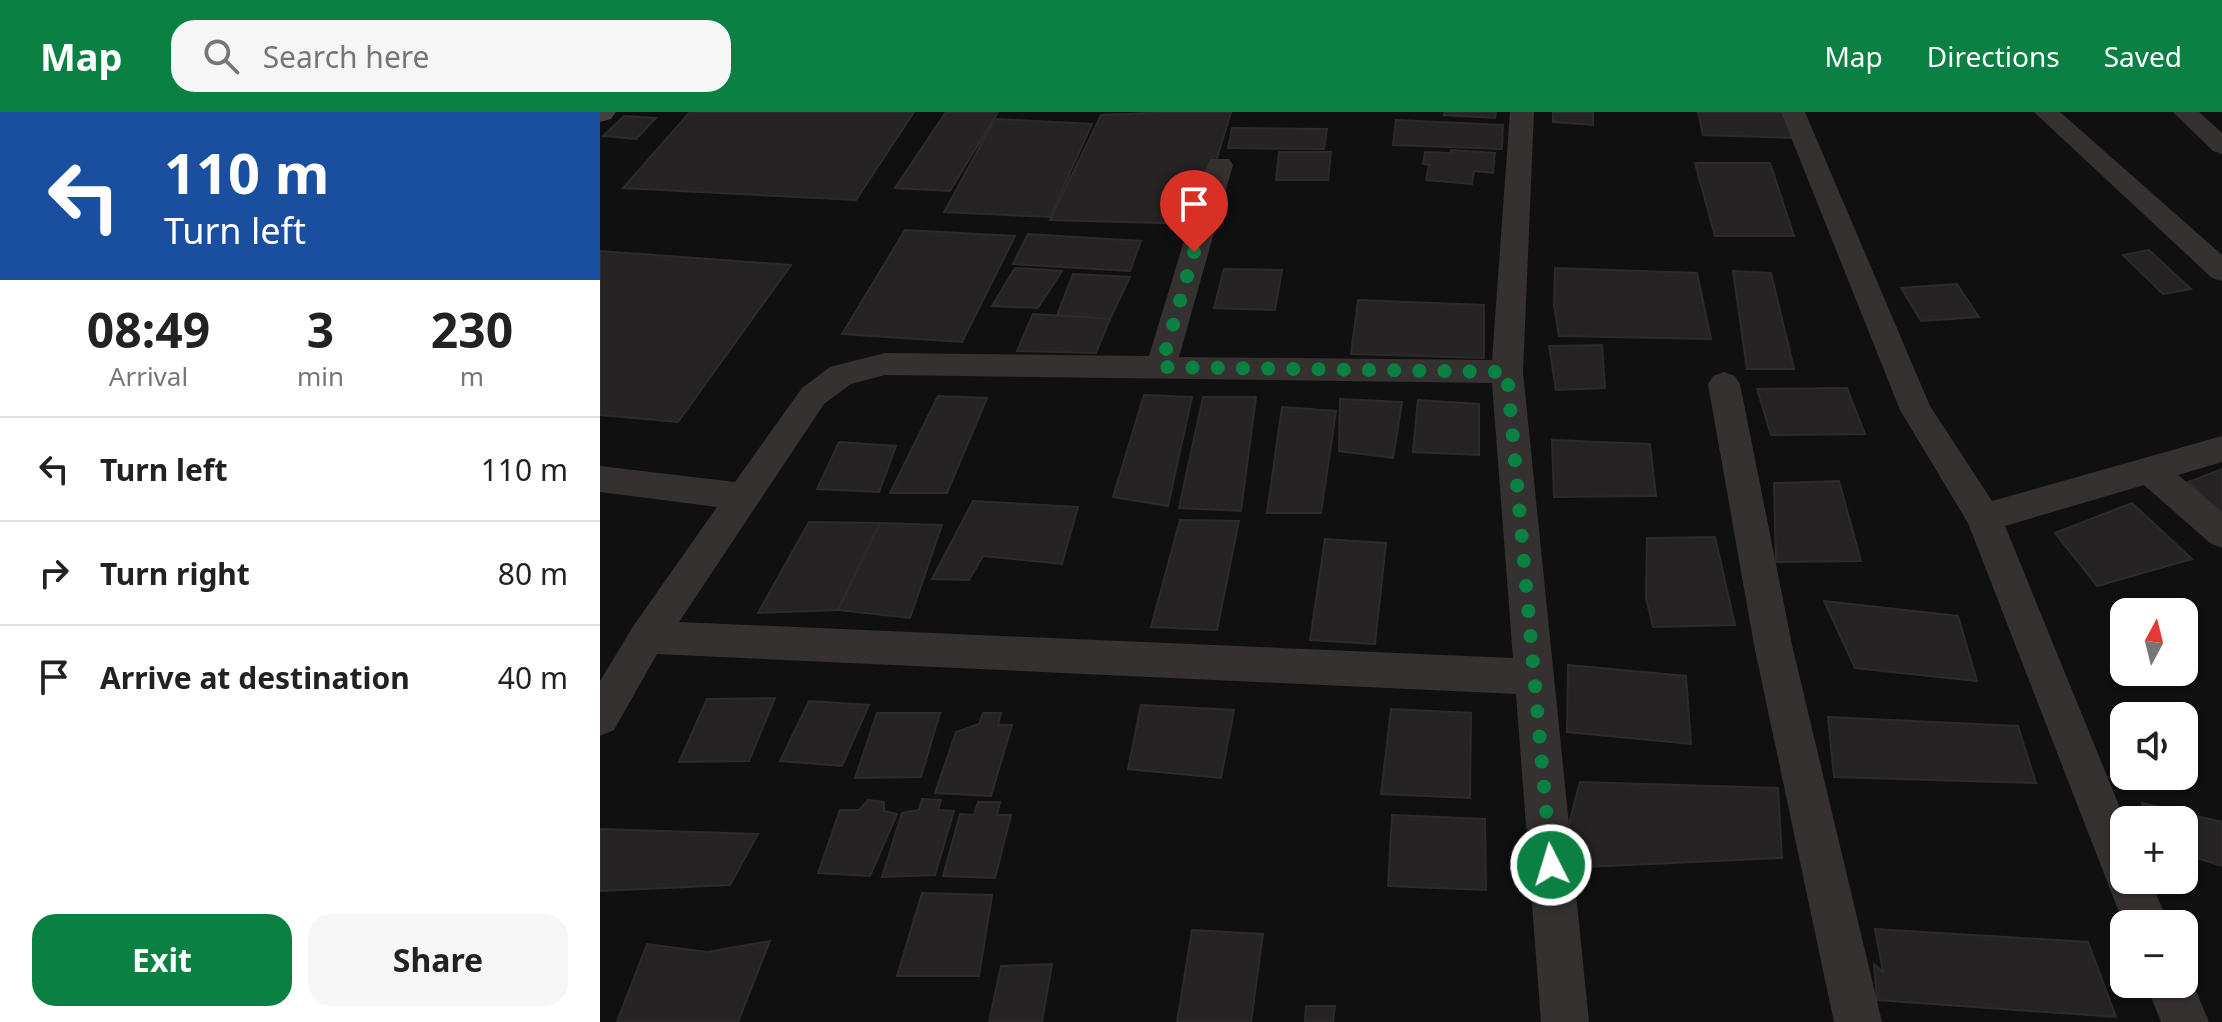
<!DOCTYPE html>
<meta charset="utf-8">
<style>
body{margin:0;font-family:"Noto Sans",sans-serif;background:#f6f6f6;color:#222;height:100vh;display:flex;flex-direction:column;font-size:30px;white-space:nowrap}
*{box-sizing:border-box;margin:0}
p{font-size:26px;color:#767676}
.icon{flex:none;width:44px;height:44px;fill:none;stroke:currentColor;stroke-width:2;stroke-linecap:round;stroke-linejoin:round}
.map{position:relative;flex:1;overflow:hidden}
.sheet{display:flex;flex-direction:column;background:#fff;width:600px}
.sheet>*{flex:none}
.top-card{background:#1a4fa0;color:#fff;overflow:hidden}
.needle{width:52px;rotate:7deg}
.controls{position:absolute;left:1510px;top:486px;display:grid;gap:16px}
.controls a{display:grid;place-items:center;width:88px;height:88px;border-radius:16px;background:#fff;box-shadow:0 2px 6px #0004;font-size:40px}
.pin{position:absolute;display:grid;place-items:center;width:68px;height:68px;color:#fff;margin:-82px -34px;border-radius:50% 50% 50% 0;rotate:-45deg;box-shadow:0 0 8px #0007}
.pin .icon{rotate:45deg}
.me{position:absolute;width:88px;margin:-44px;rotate:355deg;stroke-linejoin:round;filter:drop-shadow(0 0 6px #0008)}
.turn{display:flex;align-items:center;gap:28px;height:168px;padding:0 32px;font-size:36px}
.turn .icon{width:104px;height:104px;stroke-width:2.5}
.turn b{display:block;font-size:56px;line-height:68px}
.eta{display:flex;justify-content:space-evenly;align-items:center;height:136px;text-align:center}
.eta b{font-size:48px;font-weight:700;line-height:56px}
.primary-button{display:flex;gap:16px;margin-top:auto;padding:16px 32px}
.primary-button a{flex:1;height:92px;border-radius:24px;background:#0b8043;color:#fff;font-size:32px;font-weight:700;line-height:92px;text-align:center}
.primary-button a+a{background:#f6f6f6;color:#222}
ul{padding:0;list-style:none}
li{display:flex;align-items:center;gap:24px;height:104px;padding:0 32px;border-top:2px solid #e0e0e0}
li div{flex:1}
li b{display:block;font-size:30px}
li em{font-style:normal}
header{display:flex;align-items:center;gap:48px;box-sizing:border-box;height:112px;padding:0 40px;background:#0b8043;color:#fff}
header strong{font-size:38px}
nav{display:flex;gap:44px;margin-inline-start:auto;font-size:28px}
.search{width:560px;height:72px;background:#f6f6f6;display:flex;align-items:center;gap:20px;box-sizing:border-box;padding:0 28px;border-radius:24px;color:#767676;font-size:30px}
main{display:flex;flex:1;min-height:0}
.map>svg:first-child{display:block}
.building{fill:#252323;stroke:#2d2b2a;stroke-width:2}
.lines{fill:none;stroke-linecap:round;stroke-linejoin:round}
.street{fill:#363131;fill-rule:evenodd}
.secondary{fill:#463f40;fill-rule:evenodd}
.route{stroke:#0b8043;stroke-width:14;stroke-dasharray:0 25.2}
</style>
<header>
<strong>Map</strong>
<div class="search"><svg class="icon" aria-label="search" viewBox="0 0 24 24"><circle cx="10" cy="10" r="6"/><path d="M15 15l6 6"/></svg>Search here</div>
<nav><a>Map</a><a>Directions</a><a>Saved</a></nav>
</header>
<main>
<section class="sheet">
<div class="top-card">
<div class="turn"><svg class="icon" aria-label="left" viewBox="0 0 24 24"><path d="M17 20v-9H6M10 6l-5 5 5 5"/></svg><div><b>110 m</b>Turn left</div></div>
</div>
<div class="eta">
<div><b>08:49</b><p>Arrival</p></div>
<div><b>3</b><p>min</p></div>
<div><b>230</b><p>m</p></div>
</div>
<ul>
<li><svg class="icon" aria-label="left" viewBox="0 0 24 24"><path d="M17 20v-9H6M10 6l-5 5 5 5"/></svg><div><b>Turn left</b></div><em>110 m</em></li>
<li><svg class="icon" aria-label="right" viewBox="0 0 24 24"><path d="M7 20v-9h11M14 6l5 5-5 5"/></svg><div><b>Turn right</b></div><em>80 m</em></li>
<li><svg class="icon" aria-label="arrive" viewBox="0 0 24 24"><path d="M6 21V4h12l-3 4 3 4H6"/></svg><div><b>Arrive at destination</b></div><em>40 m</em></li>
</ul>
<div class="primary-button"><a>Exit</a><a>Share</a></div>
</section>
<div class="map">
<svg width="1622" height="910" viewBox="0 0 1622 910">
<rect width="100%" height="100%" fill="#111010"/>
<g class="building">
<path d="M90,0H314L256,88L23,76Z"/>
<path d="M346,0H398L350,79L295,76Z"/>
<path d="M573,0H631L597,112L450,108L501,3Z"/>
<path d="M845,0H896L895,6L844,3Z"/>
<path d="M953,0H993V13L953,10Z"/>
<path d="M1098,0H1185L1192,26L1103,23Z"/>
<path d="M24,4L56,6L36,27L3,24Z"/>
<path d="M395,7L492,12L450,105L344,100Z"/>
<path d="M796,8L903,13L902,37L793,33Z"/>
<path d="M632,16L727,17L724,37L628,36Z"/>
<path d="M851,38L895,41L893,61L874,59L872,72L826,68L829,53L823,52L825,40L851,41Z"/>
<path d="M679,40H731L728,68H676Z"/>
<path d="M1095,51H1170L1194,124H1115Z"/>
<path d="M305,118L415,124L362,230L242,222Z"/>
<path d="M428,122L541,129L530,159L413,152Z"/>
<path d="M1549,138L1591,177L1563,182L1523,143Z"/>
<path d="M0,139L191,153L78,310L0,303Z"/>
<path d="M415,156L462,159L438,196L392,194Z"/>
<path d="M955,156L1097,161L1111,227L959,224L954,193Z"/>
<path d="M624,157L682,158L675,198L614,196Z"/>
<path d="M1133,159L1171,161L1194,257H1147Z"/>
<path d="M473,162L530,165L510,207L457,203Z"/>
<path d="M1357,172L1379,205L1321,209L1301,176Z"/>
<path d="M758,188L884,193V246L751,242Z"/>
<path d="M433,202L510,207L496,241L417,239Z"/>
<path d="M1002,233L1005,276L956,278L949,234Z"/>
<path d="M1247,276L1265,322L1171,323L1157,277Z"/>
<path d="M544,283L592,285L568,394L513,385Z"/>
<path d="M338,284L387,286L347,381H290Z"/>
<path d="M603,285H656L641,399L579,396Z"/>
<path d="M740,287L802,290L793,346L739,339Z"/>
<path d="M818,288L879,292V343L813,340Z"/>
<path d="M682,295L736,299L721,401H667Z"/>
<path d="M952,328L1050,332L1056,384L954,385Z"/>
<path d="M239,330L296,334L279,380L217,377Z"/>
<path d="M1622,357V402L1588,370Z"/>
<path d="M1239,369L1261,449L1176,450L1174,371Z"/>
<path d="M373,389L478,395L462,452L383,444L369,468L332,467Z"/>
<path d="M1532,391L1592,447L1497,474L1455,421Z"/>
<path d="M580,408L639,409L617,518L551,515Z"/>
<path d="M209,410L280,411L238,498L158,501Z"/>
<path d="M280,411L342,413L310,506L238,498Z"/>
<path d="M1115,425L1135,513L1053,515L1046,486L1047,426Z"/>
<path d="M725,427L786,431L775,532L710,528Z"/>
<path d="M1224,489L1358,504L1377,569L1255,556Z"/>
<path d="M968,553L1086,564L1091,632L967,620Z"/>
<path d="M175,586L149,649L79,650L107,587Z"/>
<path d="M209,589L269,593L242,654L180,649Z"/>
<path d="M541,593L634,598L621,666L528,657Z"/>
<path d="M791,597L871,601L870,686L781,682Z"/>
<path d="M277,601H340L321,665L255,666Z"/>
<path d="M383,601H401L398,613H412L391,684L335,681L356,620L379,612Z"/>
<path d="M1228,605L1418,614L1436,671L1234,665Z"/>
<path d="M980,670L1178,676L1182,746L965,756L970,708Z"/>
<path d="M322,687L341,688L338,698L354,699L335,763L282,765L302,701L319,698Z"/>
<path d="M268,688L284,690V699L297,702L270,764L218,761L240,698H259Z"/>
<path d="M378,690H400L397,703H411L395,766L343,764L360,702L374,703Z"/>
<path d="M1542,691L1622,710V754L1584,742V708H1548Z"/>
<path d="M792,703L885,707L886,778L788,774Z"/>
<path d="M0,717L158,722L130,773L0,779Z"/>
<path d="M322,781L392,783L379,864H297Z"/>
<path d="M1275,817L1488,830L1516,905L1277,888L1274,852L1283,860Z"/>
<path d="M592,818L663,822L651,910H577Z"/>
<path d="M170,829L138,910H17L47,832L107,840Z"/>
<path d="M452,852L442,910H389L401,854Z"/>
<path d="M706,894H735L733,910H705Z"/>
</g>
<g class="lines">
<g class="street">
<path d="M910,0H934L923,260L989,910H941L916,582L57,542L14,618L0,624V569L34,513L117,395L0,380V354L135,370L202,276L230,255L241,252L285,241L549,244L607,53L611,47H629L633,53L579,245L892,248ZM285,263L892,271L913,546L79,510L224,292L251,272Z"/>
<path d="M1181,0H1205L1330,294L1392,389L1622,324V350L1578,363L1622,400V436L1610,431L1544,373L1405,414L1525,708L1524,768H1550L1569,812L1524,813L1368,411L1300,298Z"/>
<path d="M1434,0H1460L1622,143V169L1612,166Z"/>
<path d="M1573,0H1599L1622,21V42L1613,39Z"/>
<path d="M1124,260L1135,264L1140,272L1192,533L1282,910H1234L1154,533L1108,272L1113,264Z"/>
<path d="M1584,855H1586L1609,910H1561L1546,872H1584Z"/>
</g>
<path class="secondary" d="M0,0H16L11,7L0,10Z"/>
</g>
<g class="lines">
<path class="route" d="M594,140L561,255L907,260L951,753"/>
</g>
</svg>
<div class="controls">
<a><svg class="needle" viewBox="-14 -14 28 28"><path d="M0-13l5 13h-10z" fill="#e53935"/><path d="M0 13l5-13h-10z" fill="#767676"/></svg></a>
<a><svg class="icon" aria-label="sound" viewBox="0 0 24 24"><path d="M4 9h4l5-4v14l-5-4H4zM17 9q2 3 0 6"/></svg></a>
<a>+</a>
<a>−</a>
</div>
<div class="pin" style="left:594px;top:140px;background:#d93025"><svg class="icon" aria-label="arrive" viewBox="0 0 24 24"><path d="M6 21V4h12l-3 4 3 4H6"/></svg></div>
<svg class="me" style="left:951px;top:753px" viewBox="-20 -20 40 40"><circle r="17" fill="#0b8043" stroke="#fff" stroke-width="3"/><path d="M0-11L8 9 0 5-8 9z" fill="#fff"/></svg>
</div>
</main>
